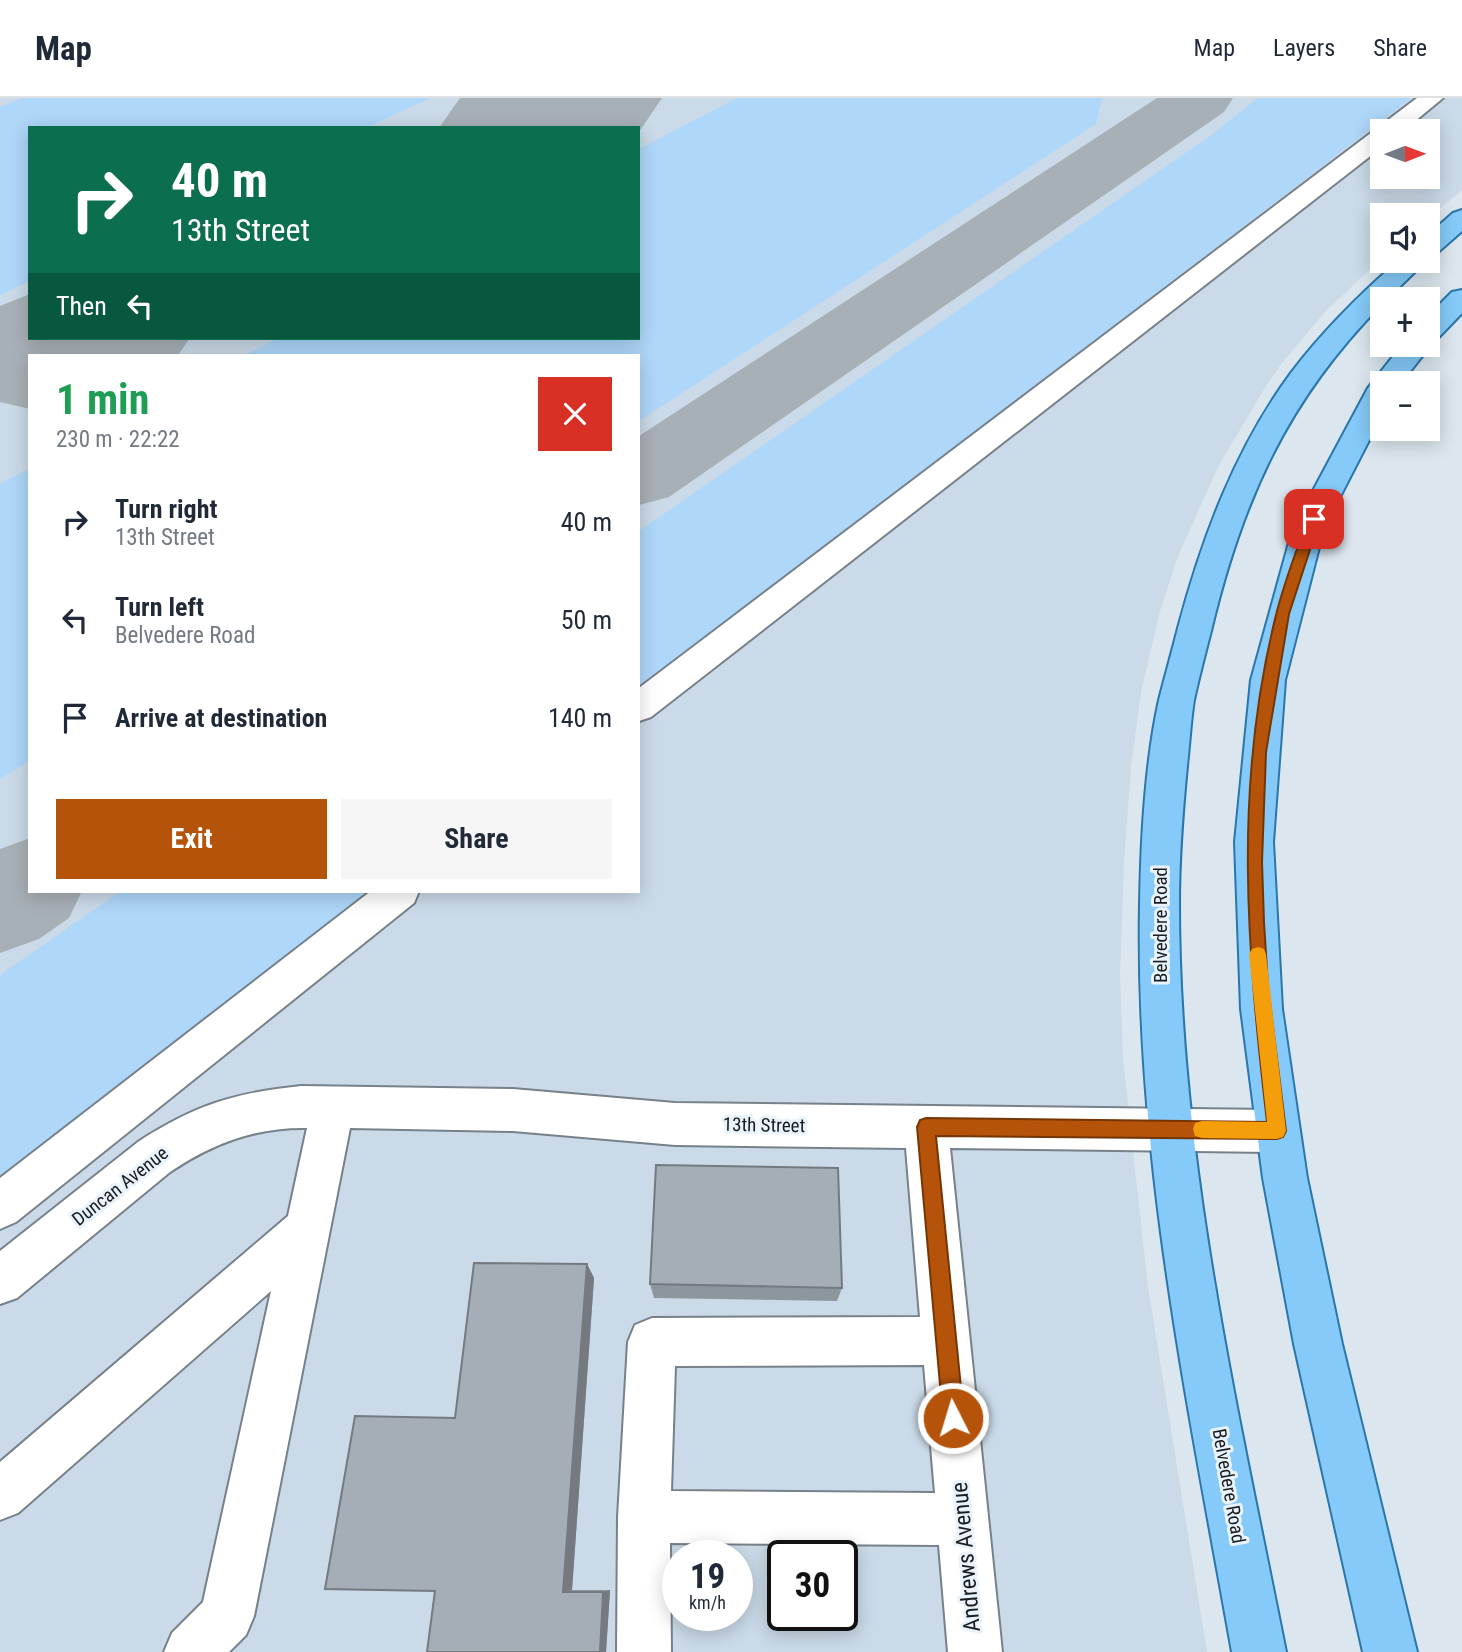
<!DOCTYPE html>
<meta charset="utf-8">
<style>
body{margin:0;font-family:"Roboto Condensed",sans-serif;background:#f6f6f7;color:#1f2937;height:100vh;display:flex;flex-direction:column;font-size:26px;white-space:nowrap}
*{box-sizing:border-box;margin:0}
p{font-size:23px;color:#747a83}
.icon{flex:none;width:38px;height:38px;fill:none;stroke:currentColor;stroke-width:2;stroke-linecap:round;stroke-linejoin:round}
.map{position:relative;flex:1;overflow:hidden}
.panel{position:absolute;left:28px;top:256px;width:612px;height:539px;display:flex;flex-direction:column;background:#fff;border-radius:0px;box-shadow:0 4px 18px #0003}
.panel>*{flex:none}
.hud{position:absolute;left:28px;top:28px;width:612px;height:214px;border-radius:0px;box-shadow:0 4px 18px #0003;background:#0b6e4f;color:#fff;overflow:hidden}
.needle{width:46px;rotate:89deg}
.controls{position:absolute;left:1370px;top:21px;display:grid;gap:14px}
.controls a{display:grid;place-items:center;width:70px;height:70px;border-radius:0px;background:#fff;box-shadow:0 4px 18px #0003;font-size:35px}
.speed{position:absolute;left:662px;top:1442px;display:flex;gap:14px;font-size:35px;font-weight:700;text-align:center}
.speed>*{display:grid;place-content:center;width:91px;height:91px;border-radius:50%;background:#fff;box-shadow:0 4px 18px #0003;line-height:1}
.speed small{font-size:18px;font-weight:400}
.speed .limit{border:4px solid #111;border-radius:10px;background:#fff;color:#111}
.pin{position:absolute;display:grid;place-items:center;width:60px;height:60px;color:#fff;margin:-30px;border-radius:14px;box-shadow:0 4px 10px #0006}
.me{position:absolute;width:77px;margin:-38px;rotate:355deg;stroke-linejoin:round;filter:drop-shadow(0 0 5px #0008)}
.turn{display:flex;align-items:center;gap:24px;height:147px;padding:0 28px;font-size:32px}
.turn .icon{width:91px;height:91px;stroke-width:2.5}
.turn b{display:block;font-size:49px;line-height:60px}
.then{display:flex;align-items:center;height:66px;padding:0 28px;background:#0003;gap:14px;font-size:26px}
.round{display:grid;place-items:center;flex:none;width:74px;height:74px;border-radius:0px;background:#f6f6f7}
.overview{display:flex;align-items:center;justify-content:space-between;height:119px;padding:0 28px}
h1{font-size:42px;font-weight:700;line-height:52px;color:#1e9e55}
.primary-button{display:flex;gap:14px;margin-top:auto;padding:14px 28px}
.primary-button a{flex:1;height:80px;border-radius:0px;background:#b45309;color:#fff;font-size:28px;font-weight:700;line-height:80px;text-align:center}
.primary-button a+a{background:#f6f6f7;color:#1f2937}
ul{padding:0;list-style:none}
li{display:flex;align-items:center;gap:21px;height:98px;padding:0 28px}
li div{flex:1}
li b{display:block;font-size:26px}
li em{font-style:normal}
header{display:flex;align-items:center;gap:42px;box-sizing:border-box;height:98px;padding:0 35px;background:#fff;border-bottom:2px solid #e0e1e3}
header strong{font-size:33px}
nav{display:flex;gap:38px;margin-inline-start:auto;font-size:24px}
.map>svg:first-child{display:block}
.built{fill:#cadae8;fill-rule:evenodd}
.green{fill:#afd7f9}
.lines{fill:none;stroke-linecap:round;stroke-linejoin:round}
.taxiway{fill:#a8b0b7;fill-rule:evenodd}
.runway{fill:#a8b0b7;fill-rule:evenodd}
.minor-casing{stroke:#778189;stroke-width:4}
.major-casing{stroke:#2b76aa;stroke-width:4}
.minor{fill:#fff;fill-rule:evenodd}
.major{fill:#85caf8;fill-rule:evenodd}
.wall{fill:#8e969d}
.shaded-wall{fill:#747a80}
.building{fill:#a5aeb7;stroke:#747a80;stroke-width:2}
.route{fill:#b45309;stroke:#753606;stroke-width:2}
.slow{fill:#f59e0b}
.labels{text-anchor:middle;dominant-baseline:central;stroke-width:6;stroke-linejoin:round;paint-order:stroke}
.street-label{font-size:19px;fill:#191d20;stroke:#e8f3fc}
.near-street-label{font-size:23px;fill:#191d20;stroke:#e8f3fc}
</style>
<header>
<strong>Map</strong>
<nav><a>Map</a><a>Layers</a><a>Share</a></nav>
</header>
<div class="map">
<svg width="1462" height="1554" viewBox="0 0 1462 1554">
<rect width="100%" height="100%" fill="#dbe6ee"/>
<path class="built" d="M0,0H1462V92L1428,121V117H1382V160L1325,214L1281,266L1263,293L1218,369L1178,458L1160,513L1141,594L1131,669L1124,763L1120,878L1123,961L1148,1189L1207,1554H0ZM30,30H639V240H30ZM1382,33H1428V79H1382ZM30,257H639V793H30ZM677,1458H737V1517H677ZM782,1458H842V1517H782Z"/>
<g class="green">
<path d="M23,0H430L365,30H30V183L0,197V9Z"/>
<path d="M737,0H1102L1096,26L639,323V257H245L278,240H639V51Z"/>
<path d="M1258,0H1411L639,591V433L1210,38Z"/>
<path d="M30,370V662L0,681V386Z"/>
<path d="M121,793H375L0,1080V877Z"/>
</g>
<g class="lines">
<g class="taxiway">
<path d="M1157,0H1233L1224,14L669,399L639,407V338Z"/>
<path d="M30,740V793H82L69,820L39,841L0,855V751Z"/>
</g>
<g class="runway">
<path d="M460,0H662L639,34V30H439Z"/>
<path d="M30,196V240H190L178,257H30V311L0,304V208Z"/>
</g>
<defs>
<g id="minor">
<path d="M1417,0H1443L1403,33H1382V49L651,619L639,623V590Z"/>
<path d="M371,793H419L414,805L16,1124L0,1131V1080Z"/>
<path d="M301,988L513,991L675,1005L1277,1012L1292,1018L1299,1033L1292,1048L1277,1054L950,1050L1002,1554H948L939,1447L670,1445L671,1554H617L618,1419L628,1244L635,1227L652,1220L920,1219L906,1050L675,1047L513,1033L350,1030L254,1518L246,1537L229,1554H164L172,1535L203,1504L271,1193L18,1415L0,1422V1364L288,1118L307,1030C255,1029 212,1046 170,1074L17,1200L0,1206V1153L138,1044C195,1007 234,995 301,988ZM924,1267L935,1395L671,1393L675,1268Z"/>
</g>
<g id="major">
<path d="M1462,112V133L1437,155L1428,158V137L1453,115Z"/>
<path d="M1398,163H1426L1387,201H1382V206C1287,302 1242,403 1211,533C1205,556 1199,579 1194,602C1191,620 1190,639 1188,658C1183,708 1179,756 1179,806C1179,1059 1237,1307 1286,1554H1232C1188,1307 1135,1059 1140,807C1141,742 1145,665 1159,602C1165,578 1172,554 1178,530C1202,440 1235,351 1291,275C1322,234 1359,197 1398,163Z"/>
<path d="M1462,192V215L1438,240L1428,242V218L1452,194Z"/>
<path d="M1428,243L1431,247L1401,285H1382V317L1324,430L1285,582L1273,744L1282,911L1307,1080L1342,1246L1417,1554H1363L1294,1246L1263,1080L1241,911L1235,744L1251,582L1293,430L1368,290L1402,247H1428Z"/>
</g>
</defs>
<use href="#minor" class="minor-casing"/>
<use href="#major" class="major-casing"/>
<use href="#minor" class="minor"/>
<use href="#major" class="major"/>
</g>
<g class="wall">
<path d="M587,1166L594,1180L572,1492H610L606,1554H427L455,1320Z"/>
<path d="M650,1186L842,1190L837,1203L654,1200Z"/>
</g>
<g class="shaded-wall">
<path d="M587,1166L594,1180L572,1492L563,1494Z"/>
<path d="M610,1492L606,1554H600L603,1494Z"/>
</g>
<g class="building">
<path d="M656,1067L838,1070L842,1190L650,1186Z"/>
<path d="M474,1165L587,1166L563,1494H603L600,1554H427L435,1493L325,1491L355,1318L455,1320Z"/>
</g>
<path class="route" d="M1314,416L1320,421L1289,516L1266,654L1262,764L1264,824L1268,888L1286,1033L1283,1039L1277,1041L936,1038L964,1320L961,1327L953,1330L946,1327L943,1320L917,1029L920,1022L926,1020L1267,1024C1247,851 1233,688 1276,517C1284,484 1297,453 1307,421Z"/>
<path class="slow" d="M1258,849L1264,851L1266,856L1286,1033L1283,1039L1277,1041L1202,1040L1195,1038L1193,1031L1195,1025L1202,1023L1267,1024L1249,856L1252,851Z"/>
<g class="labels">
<g class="street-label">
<text transform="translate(1160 827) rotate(-90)">Belvedere Road</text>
<text transform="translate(764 1027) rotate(1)">13th Street</text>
<text transform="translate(120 1088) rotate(-38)">Duncan Avenue</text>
<text transform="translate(1229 1388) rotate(80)">Belvedere Road</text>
</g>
<g class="near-street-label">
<text transform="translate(966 1459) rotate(-95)">Andrews Avenue</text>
</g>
</g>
</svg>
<div class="controls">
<a><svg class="needle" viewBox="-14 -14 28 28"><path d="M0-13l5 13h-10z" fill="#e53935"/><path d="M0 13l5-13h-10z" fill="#747a83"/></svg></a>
<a><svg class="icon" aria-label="sound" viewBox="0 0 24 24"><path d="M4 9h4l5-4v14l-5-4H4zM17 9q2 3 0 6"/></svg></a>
<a>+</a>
<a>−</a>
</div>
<div class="speed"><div>19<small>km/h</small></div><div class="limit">30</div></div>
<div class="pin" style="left:1314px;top:421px;background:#d93025"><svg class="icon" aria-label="arrive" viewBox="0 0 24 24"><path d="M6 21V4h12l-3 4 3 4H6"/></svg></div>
<svg class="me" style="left:953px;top:1320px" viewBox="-20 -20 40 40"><circle r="17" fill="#b45309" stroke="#fff" stroke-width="3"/><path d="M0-11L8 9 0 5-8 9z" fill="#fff"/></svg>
<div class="hud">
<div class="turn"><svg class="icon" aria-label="right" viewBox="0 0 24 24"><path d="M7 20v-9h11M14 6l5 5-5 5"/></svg><div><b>40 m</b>13th Street</div></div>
<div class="then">Then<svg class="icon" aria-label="left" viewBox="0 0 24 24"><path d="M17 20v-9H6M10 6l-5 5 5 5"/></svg></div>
</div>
<section class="panel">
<div class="overview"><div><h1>1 min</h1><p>230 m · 22:22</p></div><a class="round" style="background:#d93025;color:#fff"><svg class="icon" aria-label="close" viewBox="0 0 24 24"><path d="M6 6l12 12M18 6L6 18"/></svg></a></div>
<ul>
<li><svg class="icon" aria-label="right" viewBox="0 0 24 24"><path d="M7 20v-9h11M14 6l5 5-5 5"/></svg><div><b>Turn right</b><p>13th Street</p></div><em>40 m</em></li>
<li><svg class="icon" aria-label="left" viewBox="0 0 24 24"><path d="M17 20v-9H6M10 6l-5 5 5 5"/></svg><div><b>Turn left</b><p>Belvedere Road</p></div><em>50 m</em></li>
<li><svg class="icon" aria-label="arrive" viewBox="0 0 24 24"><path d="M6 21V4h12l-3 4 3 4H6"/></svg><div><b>Arrive at destination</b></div><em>140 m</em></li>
</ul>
<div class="primary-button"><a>Exit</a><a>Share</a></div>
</section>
</div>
